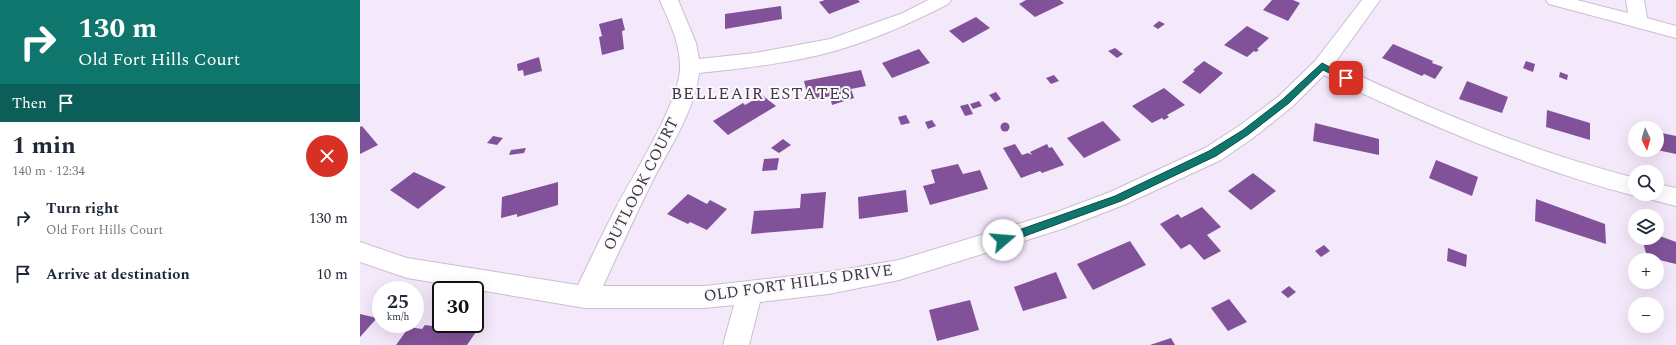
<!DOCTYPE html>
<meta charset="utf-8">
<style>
body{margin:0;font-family:Spectral,serif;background:#f6f6f7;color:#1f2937;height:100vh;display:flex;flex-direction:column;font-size:15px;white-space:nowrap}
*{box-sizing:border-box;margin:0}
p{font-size:13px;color:#747a83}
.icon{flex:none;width:22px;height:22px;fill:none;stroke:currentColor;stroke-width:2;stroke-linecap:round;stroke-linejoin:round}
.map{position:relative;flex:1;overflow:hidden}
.side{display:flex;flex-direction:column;background:#fff;width:360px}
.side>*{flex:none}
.hud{background:#0f766e;color:#fff;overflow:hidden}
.needle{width:26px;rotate:175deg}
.fabs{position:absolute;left:1268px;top:121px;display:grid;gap:8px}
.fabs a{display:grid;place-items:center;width:36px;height:36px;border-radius:50%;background:#fff;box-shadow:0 4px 16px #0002;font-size:20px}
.speed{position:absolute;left:12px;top:281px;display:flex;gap:8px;font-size:20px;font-weight:700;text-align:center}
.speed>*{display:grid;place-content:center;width:52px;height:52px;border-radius:50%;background:#fff;box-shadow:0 4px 16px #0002;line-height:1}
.speed small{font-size:10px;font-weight:400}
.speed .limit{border:2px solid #111;border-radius:6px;background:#fff;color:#111}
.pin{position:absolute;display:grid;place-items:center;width:34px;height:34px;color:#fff;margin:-17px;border-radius:8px;box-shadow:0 2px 6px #0006}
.me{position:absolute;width:44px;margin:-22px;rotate:72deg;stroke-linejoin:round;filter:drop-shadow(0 0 3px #0008)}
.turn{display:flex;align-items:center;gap:14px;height:84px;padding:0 12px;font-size:18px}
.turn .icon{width:52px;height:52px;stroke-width:2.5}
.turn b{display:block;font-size:28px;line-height:34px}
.then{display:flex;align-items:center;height:38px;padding:0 12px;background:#0003;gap:8px;font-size:15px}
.round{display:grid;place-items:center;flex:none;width:42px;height:42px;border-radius:21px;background:#f6f6f7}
.summary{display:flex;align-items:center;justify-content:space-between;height:68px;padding:0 12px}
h1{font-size:24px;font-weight:700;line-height:30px}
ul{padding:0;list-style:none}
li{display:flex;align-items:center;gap:12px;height:56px;padding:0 12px}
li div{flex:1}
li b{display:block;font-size:15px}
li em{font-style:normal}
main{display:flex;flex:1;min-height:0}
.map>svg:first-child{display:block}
.building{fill:#815299}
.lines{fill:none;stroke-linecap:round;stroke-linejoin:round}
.minor-casing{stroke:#cabed1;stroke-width:2}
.minor{fill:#fff;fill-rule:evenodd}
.route{fill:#0f766e;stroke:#0a4d48}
.labels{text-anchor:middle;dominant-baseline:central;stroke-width:4;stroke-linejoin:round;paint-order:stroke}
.street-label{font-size:16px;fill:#3a363d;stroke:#fbf9fd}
.neighbourhood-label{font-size:17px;letter-spacing:1px;fill:#443a4a;stroke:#fbf9fd}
</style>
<main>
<section class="side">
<div class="hud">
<div class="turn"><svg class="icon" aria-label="right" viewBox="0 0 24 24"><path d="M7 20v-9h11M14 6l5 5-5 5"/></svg><div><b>130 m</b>Old Fort Hills Court</div></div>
<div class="then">Then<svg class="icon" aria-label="arrive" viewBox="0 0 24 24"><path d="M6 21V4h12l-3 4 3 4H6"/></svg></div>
</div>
<div class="summary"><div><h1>1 min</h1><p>140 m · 12:34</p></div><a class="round" style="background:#d93025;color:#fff"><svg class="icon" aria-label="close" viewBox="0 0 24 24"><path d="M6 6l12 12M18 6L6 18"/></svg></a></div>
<ul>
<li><svg class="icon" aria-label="right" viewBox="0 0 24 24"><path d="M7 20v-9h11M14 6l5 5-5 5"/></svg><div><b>Turn right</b><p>Old Fort Hills Court</p></div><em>130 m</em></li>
<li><svg class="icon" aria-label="arrive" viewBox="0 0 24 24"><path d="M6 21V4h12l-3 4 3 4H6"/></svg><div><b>Arrive at destination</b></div><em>10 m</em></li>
</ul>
</section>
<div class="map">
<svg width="1316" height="345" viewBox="0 0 1316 345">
<rect width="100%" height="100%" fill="#f4e8fb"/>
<g class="building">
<path d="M465,0H498L500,2L469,14L459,2Z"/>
<path d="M666,0H700L704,3L675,17L659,4Z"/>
<path d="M912,0H933L940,3L928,21L903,10Z"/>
<path d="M421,6L422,19L365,29V14Z"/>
<path d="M616,17L630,28L603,43L589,31Z"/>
<path d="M262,18L265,30L262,31L264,49L242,55L239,37L242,36L239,24Z"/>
<path d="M799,21L805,24L798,29L793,26Z"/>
<path d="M887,26L909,38L897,49L899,50L896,52L894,51L887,57L864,45Z"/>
<path d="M1033,44L1073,61L1072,63L1083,67L1075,79L1064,74L1062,76L1022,58Z"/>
<path d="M755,48L763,54L757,58L748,51Z"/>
<path d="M559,49L570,63L532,78L522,63Z"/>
<path d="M179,57L182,71L164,76L163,70L158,71L157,64Z"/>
<path d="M844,61L863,73L840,94L822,82L835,71L833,70Z"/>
<path d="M1166,61L1175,64L1173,72L1163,68Z"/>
<path d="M501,70L506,86L491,89L494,98L472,105L470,96L449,101L444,81Z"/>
<path d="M1200,72L1208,75L1207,80L1199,77Z"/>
<path d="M694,75L699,81L691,84L686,78Z"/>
<path d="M1107,81L1148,97L1142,113L1099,99Z"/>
<path d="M804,88L825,105L807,115L809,117L804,120L802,118L792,123L772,106Z"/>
<path d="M636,92L641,99L635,102L629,95Z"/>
<path d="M402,95L416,106L368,135L353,121L383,103L385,105Z"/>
<path d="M619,101L622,106L613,109L610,104Z"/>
<path d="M608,104L613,114L605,116L600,106Z"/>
<path d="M1187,110L1230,123V140L1186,127Z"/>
<path d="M546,115L550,123L541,125L538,117Z"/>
<path d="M572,120L576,126L568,129L565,122Z"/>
<path d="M743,121L761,140L724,158L707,138Z"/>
<circle cx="645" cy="127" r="4.5"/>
<path d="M955,123L1019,139V155L953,141Z"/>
<path d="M2,126L18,145L0,154V127Z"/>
<path d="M1297,132L1316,136V154L1297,150Z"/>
<path d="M133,136L143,138L137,145L127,143Z"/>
<path d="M423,139L431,145L419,153L411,148Z"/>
<path d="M655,144L662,155L668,153L672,155L670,152L687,144L689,148L692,147L704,165L682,173L680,171L661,178L643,148Z"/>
<path d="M166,148L164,153L149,155L151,150Z"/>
<path d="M419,158L417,170L402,171L404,159Z"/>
<path d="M1076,160L1118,177L1112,196L1069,178Z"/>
<path d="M598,164L603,174L620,170L628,189L570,205L563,186L575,183L571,170Z"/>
<path d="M54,172L86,187L58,209L30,190Z"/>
<path d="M893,173L916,191L891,210L868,191Z"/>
<path d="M198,182V205L157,217V214L141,218L142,197Z"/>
<path d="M546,190L548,212L499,219L498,197Z"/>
<path d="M466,192L463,228L391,234L394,211L440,208L441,194Z"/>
<path d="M328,194L347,204L350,200L367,209L347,230L330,222L328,224L307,214Z"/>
<path d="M1176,199L1245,224L1246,244L1175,221Z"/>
<path d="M842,207L861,227L847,235L861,251L844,260L830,244L821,249L800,224L818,214L821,218Z"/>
<path d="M1297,235L1316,242V264L1287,257L1282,238H1297Z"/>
<path d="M770,241L786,265L733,290L717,264Z"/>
<path d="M964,245L970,251L961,257L955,251Z"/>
<path d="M1088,248L1107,255L1106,267L1087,261Z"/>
<path d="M696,272L707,298L663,311L654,287Z"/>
<path d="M929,286L936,292L928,298L921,292Z"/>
<path d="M869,299L887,322L868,331L851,308Z"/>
<path d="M610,300L619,330L577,341L569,310Z"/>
<path d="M0,314L17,318L0,337Z"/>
<path d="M82,324L90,326L88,328L116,332L107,345H36L49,327L62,329L65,325L80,327Z"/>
<path d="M811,338L815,345H790Z"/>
</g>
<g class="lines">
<defs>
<g id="minor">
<path d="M300,0H318L336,43L339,59L395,53L470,39L543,13L568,0H591L588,4C553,22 516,39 478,50C434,63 385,68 339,73C335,109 312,144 295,176C277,212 260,249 243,286H344L468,272L539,260L697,212L750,192L845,148L879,126L919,96L955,61L1002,0H1020L974,64C1072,110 1170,151 1275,178V194H1281L1275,196C1167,167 1065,124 964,75L933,106L893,138L861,160L766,204L702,229L539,280L468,294L400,302L389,345H363L374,305L344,308H225L47,278L0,262V242L47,258L218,285C231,259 243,232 257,206C274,174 321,100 320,66C320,42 309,22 300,0Z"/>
<path d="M1186,0H1217L1268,13L1266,0H1284L1287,18L1316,26V38L1189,4Z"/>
<path d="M1297,184L1316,188V206L1289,199L1286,194H1297Z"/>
</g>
</defs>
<use href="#minor" class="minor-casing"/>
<use href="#minor" class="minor"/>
</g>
<path class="route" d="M962,63L991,78L989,80H984L963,70L929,103L889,134L856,156L761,201L643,244L639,242L638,240L639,237L755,196L849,151L883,130L923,99Z"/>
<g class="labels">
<g class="street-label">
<text transform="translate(281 184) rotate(-63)">OUTLOOK COURT</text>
<text transform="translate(438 283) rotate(-8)">OLD FORT HILLS DRIVE</text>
</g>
<g class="neighbourhood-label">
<text x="401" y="94">BELLEAIR ESTATES</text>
</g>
</g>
</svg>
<div class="fabs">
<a><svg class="needle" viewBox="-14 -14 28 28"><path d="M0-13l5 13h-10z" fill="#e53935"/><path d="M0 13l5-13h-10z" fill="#747a83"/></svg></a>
<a><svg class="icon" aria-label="search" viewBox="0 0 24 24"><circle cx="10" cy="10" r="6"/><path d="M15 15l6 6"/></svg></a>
<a><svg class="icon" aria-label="layers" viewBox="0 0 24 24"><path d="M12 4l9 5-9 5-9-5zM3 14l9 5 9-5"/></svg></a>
<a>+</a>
<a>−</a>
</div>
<div class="speed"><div>25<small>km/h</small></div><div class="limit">30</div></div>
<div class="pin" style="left:986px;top:78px;background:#d93025"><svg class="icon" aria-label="arrive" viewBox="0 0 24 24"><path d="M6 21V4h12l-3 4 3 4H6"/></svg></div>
<svg class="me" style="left:643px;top:240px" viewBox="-20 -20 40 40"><circle r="19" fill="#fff"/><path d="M0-13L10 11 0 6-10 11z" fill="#0f766e"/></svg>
</div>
</main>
